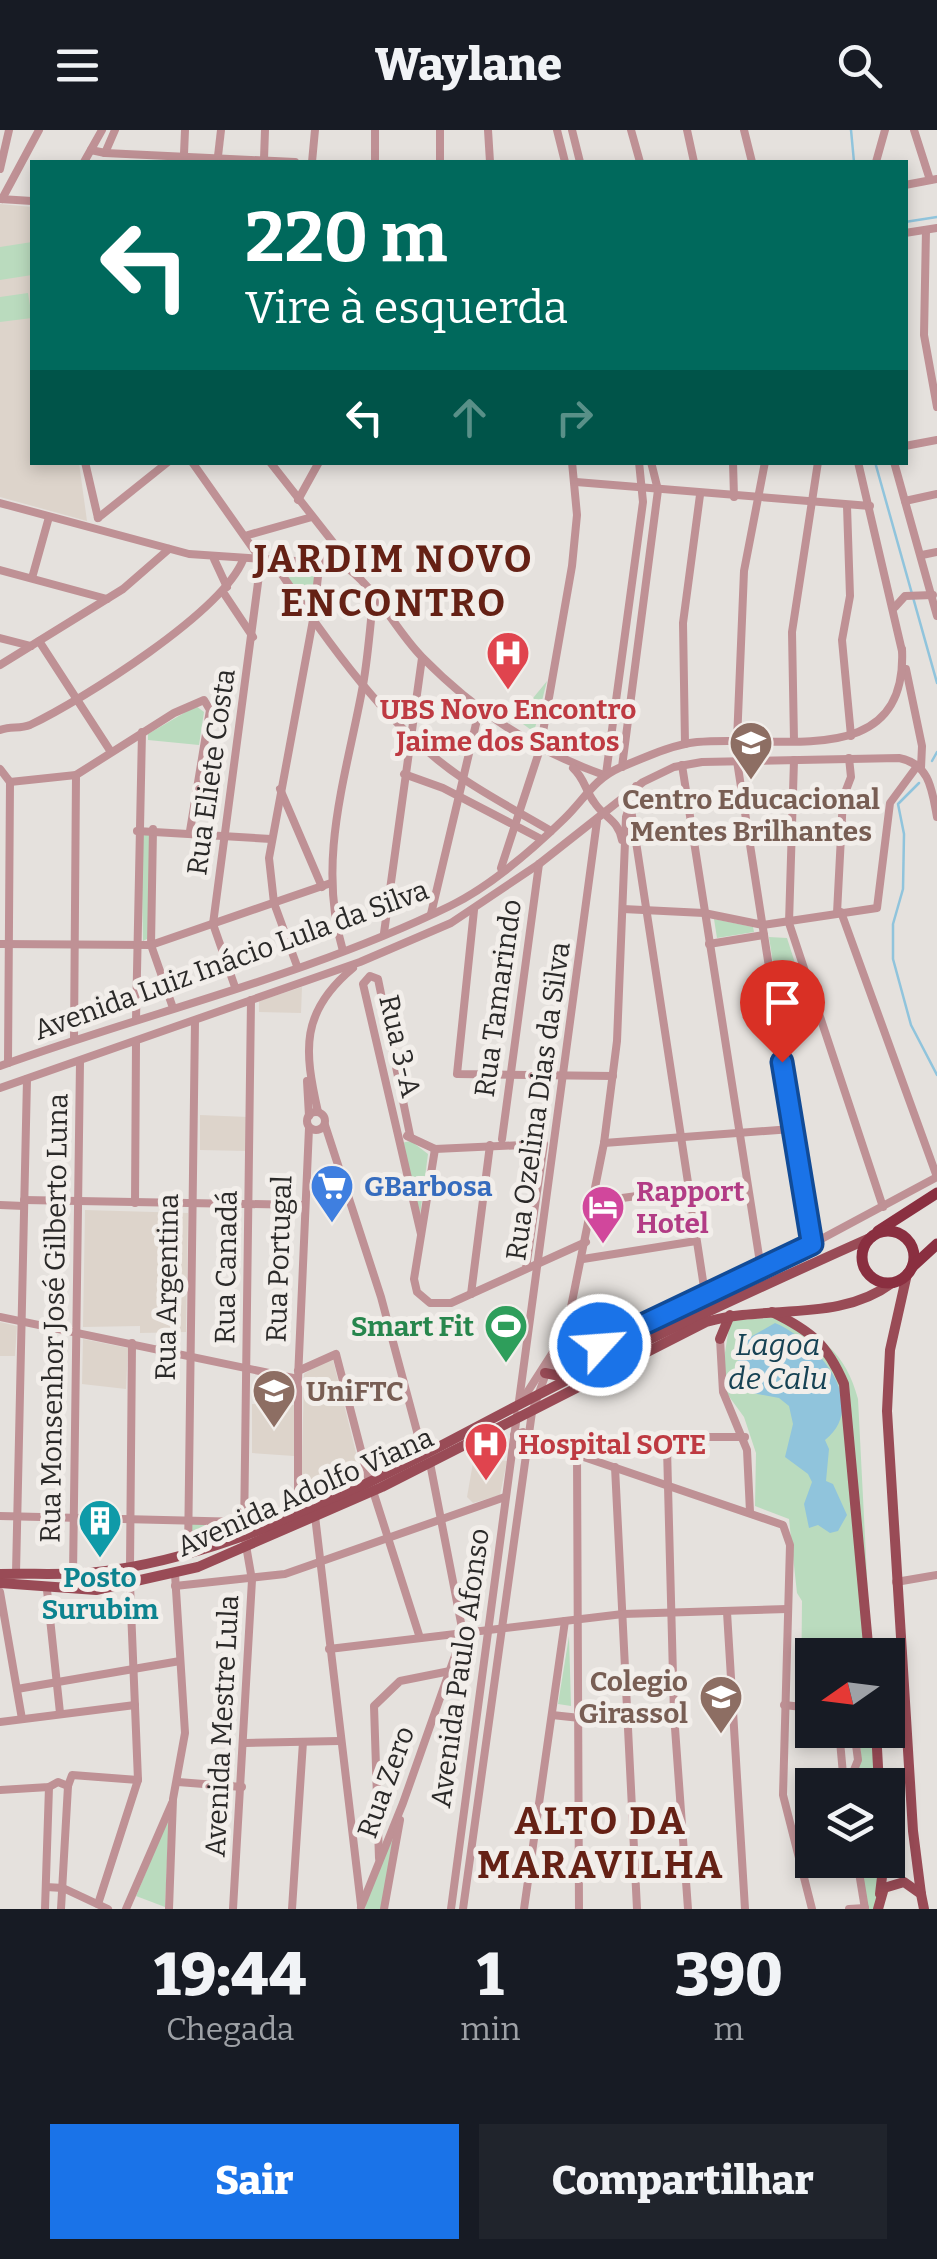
<!DOCTYPE html>
<html lang="pt">
<meta charset="utf-8">
<style>
body{margin:0;font-family:Bitter,serif;background:#20242c;color:#f1f3f6;height:100vh;display:flex;flex-direction:column;font-size:38px;white-space:nowrap}
*{box-sizing:border-box;margin:0}
p{font-size:32px;color:#9ea1a6}
.icon{flex:none;width:55px;height:55px;fill:none;stroke:currentColor;stroke-width:2;stroke-linecap:round;stroke-linejoin:round}
.map{position:relative;height:1779px;overflow:hidden}
.side{display:flex;flex-direction:column;background:#171b24;flex:1}
.side>*{flex:none}
.top-card{position:absolute;left:30px;top:30px;width:878px;height:305px;border-radius:0px;box-shadow:0 5px 15px #0003;background:#00695c;color:#fff;overflow:hidden}
.needle{width:65px;rotate:256deg}
.controls{position:absolute;left:795px;top:1508px;display:grid;gap:20px}
.controls a{display:grid;place-items:center;width:110px;height:110px;border-radius:0px;background:#171b24;box-shadow:0 5px 15px #0003;font-size:50px}
.pin{position:absolute;display:grid;place-items:center;width:85px;height:85px;color:#fff;margin:-102px -42px;border-radius:50% 50% 50% 0;rotate:-45deg;box-shadow:0 0 10px #0007}
.pin .icon{rotate:45deg}
.me{position:absolute;width:110px;margin:-55px;rotate:64deg;stroke-linejoin:round;filter:drop-shadow(0 0 8px #0008)}
.turn{display:flex;align-items:center;gap:35px;height:210px;padding:0 50px;font-size:45px}
.turn .icon{width:130px;height:130px;stroke-width:2.5}
.turn b{display:block;font-size:70px;line-height:85px}
.lanes{display:flex;align-items:center;height:95px;padding:0 50px;background:#0003;justify-content:center;gap:50px;direction:ltr}
.lanes .off{opacity:.35}
.eta{display:flex;justify-content:space-evenly;align-items:center;height:170px;text-align:center}
.eta b{font-size:60px;font-weight:800;line-height:70px}
.action{display:flex;gap:20px;margin-top:auto;padding:20px 50px}
.action a{flex:1;height:115px;border-radius:0px;background:#1a73e8;color:#fff;font-size:40px;font-weight:800;line-height:115px;text-align:center}
.action a+a{background:#20242c;color:#f1f3f6}
header{display:flex;justify-content:space-between;align-items:center;height:130px;padding:0 50px;background:#171b24;font-size:45px;font-weight:800}
.map>svg:first-child{display:block}
.built{fill:#ddd4cb}
.green{fill:#badbbe}
.water{fill:#90c4dc}
.lines{fill:none;stroke-linecap:round;stroke-linejoin:round}
.stream{stroke:#90c4dc;stroke-width:2.5}
.minor{stroke:#bf9195;stroke-width:8}
.major{stroke:#994b56;stroke-width:10}
.highway{stroke:#8a2f40;stroke-width:11}
.route-casing{stroke:#114b97;stroke-width:25}
.route{stroke:#1a73e8;stroke-width:18}
.labels{text-anchor:middle;dominant-baseline:central;stroke-width:10;stroke-linejoin:round;paint-order:stroke}
.health-label{font-size:28px;font-weight:bold;fill:#be3a42;stroke:#f2eeea}
.street-label{font-size:28px;fill:#2a2928;stroke:#f2eeea}
.education-label{font-size:28px;font-weight:bold;fill:#785e54;stroke:#f2eeea}
.shop-label{font-size:28px;font-weight:bold;fill:#366cbe;stroke:#f2eeea;text-anchor:start}
.hotel-label{font-size:28px;font-weight:bold;fill:#b23c85;stroke:#f2eeea;text-anchor:start}
.leisure-label{font-size:28px;font-weight:bold;fill:#27864d;stroke:#f2eeea;text-anchor:end}
.culture-label{font-size:28px;font-weight:bold;fill:#0d838f;stroke:#f2eeea}
.water-label{font-size:30px;font-style:italic;fill:#164254;stroke:#f2eeea}
.district-label{font-size:38px;font-weight:bold;letter-spacing:2.5px;fill:#652115;stroke:#f2eeea}
</style>
<header><svg class="icon" aria-label="menu" viewBox="0 0 24 24"><path d="M4 6h16M4 12h16M4 18h16"/></svg>Waylane<svg class="icon" aria-label="search" viewBox="0 0 24 24"><circle cx="10" cy="10" r="6"/><path d="M15 15l6 6"/></svg></header>
<div class="map">
<svg width="937" height="1779" viewBox="0 0 937 1779">
<rect width="100%" height="100%" fill="#e5e1dd"/>
<g class="built">
<path d="M0,74L32,77V332L79,333L87,391L0,367Z"/>
<path d="M302,857L301,883L259,882V871Z"/>
<path d="M200,985L248,987L247,1021L200,1020Z"/>
<path d="M85,1080L188,1083L186,1202L140,1203V1196L83,1197Z"/>
<path d="M0,1192L17,1196L15,1226H0Z"/>
<path d="M83,1209L128,1218L126,1259L82,1254Z"/>
<path d="M332,1226L363,1351L301,1376L304,1244Z"/>
<path d="M252,1274L295,1275L294,1326L252,1323Z"/>
<path d="M474,1327L507,1331L500,1365L473,1373L467,1367Z"/>
</g>
<g class="green">
<path d="M32,112V145L0,150V117Z"/>
<path d="M28,163L32,188L0,192V167Z"/>
<path d="M288,437L310,436L316,441L311,481L284,443Z"/>
<path d="M547,551L534,602L516,589Z"/>
<path d="M196,576L204,582L199,615L148,610V604Z"/>
<path d="M149,704V808L143,811L141,706Z"/>
<path d="M714,789L753,797L754,802L717,808Z"/>
<path d="M769,807L787,808L802,855L777,859Z"/>
<path d="M411,1011L428,1024L420,1085L401,1013Z"/>
<path d="M779,1187C821,1205 846,1223 858,1269L871,1525H812V1572L801,1569L802,1471L797,1463L789,1389L755,1376L756,1323L744,1287L725,1261L723,1235L730,1191Z"/>
<path d="M190,1393L239,1395L241,1400L189,1420Z"/>
<path d="M569,1506L571,1576L558,1574Z"/>
<path d="M857,1600H875L878,1655H851L861,1622Z"/>
<path d="M169,1687L165,1777L136,1766Z"/>
<path d="M395,1700L381,1779H365L367,1769Z"/>
<path d="M860,1730H882L879,1779H867Z"/>
</g>
<path class="water" d="M775,1193C816,1210 871,1273 825,1310L829,1319L826,1351L833,1354L847,1385L838,1401L830,1403L818,1395L809,1398L804,1374L812,1352L808,1344L785,1327L793,1294L789,1276L779,1268L747,1262L735,1238L747,1209Z"/>
<g class="lines">
<g class="stream">
<path d="M851,0L854,32"/>
<path d="M905,92L937,87"/>
<path d="M875,332L937,553"/>
<path d="M932,631L937,622"/>
<path d="M919,653L898,674L904,704L903,759L893,794V829L911,895L937,945"/>
</g>
<g class="minor">
<path d="M440,0V32"/>
<path d="M488,0L490,32"/>
<path d="M557,0L565,32"/>
<path d="M572,0L580,32"/>
<path d="M631,0L640,32"/>
<path d="M687,0L694,32"/>
<path d="M744,0L752,32"/>
<path d="M914,0L930,50"/>
<path d="M91,20L105,23L115,0"/>
<path d="M105,23L295,32"/>
<path d="M184,24L185,0"/>
<path d="M218,26L221,0"/>
<path d="M264,29L265,0"/>
<path d="M84,32L102,0"/>
<path d="M312,32L315,0"/>
<path d="M375,32V0"/>
<path d="M876,32L885,0"/>
<path d="M0,39L9,0"/>
<path d="M905,55L937,49"/>
<path d="M0,69L32,71"/>
<path d="M2,69L39,0"/>
<path d="M926,100L924,205L937,277"/>
<path d="M905,103L937,98"/>
<path d="M905,316L937,310"/>
<path d="M85,332L98,388"/>
<path d="M192,332L261,430"/>
<path d="M270,332L354,439"/>
<path d="M733,332L734,367"/>
<path d="M858,332L902,521"/>
<path d="M894,332L937,486"/>
<path d="M576,352L870,376"/>
<path d="M298,370L319,332"/>
<path d="M905,371L937,364"/>
<path d="M0,373L189,424L341,434C374,453 394,499 422,527C474,580 535,621 604,645"/>
<path d="M847,376L850,466L842,510L851,606"/>
<path d="M98,388L168,332"/>
<path d="M248,405L312,387"/>
<path d="M922,425L937,422"/>
<path d="M214,429L227,457"/>
<path d="M272,430C326,509 384,596 465,650C492,668 522,684 551,701"/>
<path d="M0,440L107,469"/>
<path d="M32,448L49,387"/>
<path d="M223,462L253,507"/>
<path d="M895,477L905,466L933,465"/>
<path d="M0,508L31,516"/>
<path d="M39,511L111,622"/>
<path d="M0,535L123,459L169,419"/>
<path d="M906,539L922,616L921,638"/>
<path d="M0,600C10,596 20,599 30,595C84,569 221,483 243,430"/>
<path d="M737,611L744,441L765,332"/>
<path d="M794,611L792,502L818,332"/>
<path d="M685,614L683,493L700,365"/>
<path d="M794,630L789,793L883,1077"/>
<path d="M737,631L812,1114"/>
<path d="M682,635L761,1139"/>
<path d="M622,637L658,360L651,332"/>
<path d="M573,638C585,649 585,660 594,672C604,688 618,689 622,710"/>
<path d="M0,639L10,652L8,933"/>
<path d="M404,644L443,658L541,709"/>
<path d="M606,644L643,372L639,332"/>
<path d="M10,652L76,645L174,583L204,570L210,580L190,701"/>
<path d="M280,659L322,757"/>
<path d="M631,679L705,1164"/>
<path d="M153,699L151,815L173,878"/>
<path d="M137,701L271,709"/>
<path d="M501,738L540,619L572,436L577,385L572,332"/>
<path d="M623,779L704,783L763,795L877,778L890,673L918,635"/>
<path d="M474,780L457,944L613,946"/>
<path d="M841,782L937,1047"/>
<path d="M837,783L843,668L851,647L849,628"/>
<path d="M431,784L480,577"/>
<path d="M384,803L422,528"/>
<path d="M0,814L151,815L331,753"/>
<path d="M709,814L764,805"/>
<path d="M343,821C316,730 347,644 363,555C368,527 370,498 373,470"/>
<path d="M297,836L274,773L269,728L313,490L320,429"/>
<path d="M235,857L213,794L261,430"/>
<path d="M773,866L811,860"/>
<path d="M136,890L142,602"/>
<path d="M74,910L76,645"/>
<path d="M0,936C149,882 307,846 450,776C491,756 531,721 564,689C583,671 594,649 619,638C644,628 670,615 697,612C778,604 908,643 902,519"/>
<path d="M307,951L309,986"/>
<path d="M0,958L360,832L451,793L539,734L643,652L674,637L702,632L899,628C930,634 932,660 937,687"/>
<circle cx="316" cy="991" r="9"/>
<path d="M318,982C304,920 300,882 353,838"/>
<path d="M325,995L381,1167L423,1324"/>
<path d="M410,1005L378,849L370,846L363,854L421,1104"/>
<path d="M407,1006L435,1019L544,1014L526,1138"/>
<path d="M502,1009L539,734"/>
<path d="M604,1013L792,999"/>
<path d="M435,1019L414,1149L417,1162L430,1173H451L586,1112"/>
<path d="M24,1070L304,1075"/>
<path d="M593,1072L688,1059"/>
<path d="M135,1073L136,913"/>
<path d="M0,1075L24,1076"/>
<path d="M583,1129L696,1111"/>
<path d="M471,1164L490,1015"/>
<path d="M0,1187L298,1249"/>
<path d="M720,1209L723,1262L747,1320L750,1382"/>
<path d="M546,1240L812,1114L937,1047"/>
<path d="M298,1241L336,1224L369,1351"/>
<path d="M519,1271L597,691"/>
<path d="M521,1272L557,1216L570,1182L604,1013L617,911L626,687L636,656"/>
<path d="M514,1305L523,1302L528,1308L783,1395L790,1415L783,1665L812,1779"/>
<path d="M577,1324L579,1779"/>
<path d="M615,1337L637,1779"/>
<path d="M373,1361L420,1508"/>
<path d="M298,1382V1249L309,998"/>
<path d="M0,1386L245,1392"/>
<path d="M315,1386L361,1775"/>
<path d="M188,1424L195,891"/>
<path d="M130,1437L132,1213"/>
<path d="M16,1443L27,949"/>
<path d="M73,1445L80,932"/>
<path d="M896,1452L937,1445"/>
<path d="M175,1456L285,1444L505,1367"/>
<path d="M47,1460L60,1583"/>
<path d="M0,1462L22,1589"/>
<path d="M727,1482L745,1779"/>
<path d="M329,1519L623,1484L787,1479"/>
<path d="M17,1559L180,1531"/>
<path d="M784,1575L812,1578"/>
<path d="M552,1585L580,1588"/>
<path d="M0,1592L135,1575"/>
<path d="M839,1600L844,1655"/>
<path d="M245,1613L339,1611"/>
<path d="M178,1652L242,1657"/>
<path d="M848,1655L858,1630L854,1600"/>
<path d="M68,1656L72,1645L138,1650"/>
<path d="M0,1660L49,1657L58,1652L68,1656"/>
<path d="M379,1728L374,1576L400,1551L450,1541"/>
<path d="M857,1730L865,1779"/>
<path d="M46,1757L63,1758L108,1779"/>
<path d="M98,1774L138,1650L130,1455"/>
<path d="M361,1777L403,1673L463,1503L430,1333"/>
<path d="M45,1779L49,1657"/>
<path d="M61,1779L68,1656"/>
<path d="M126,1779L172,1673"/>
<path d="M169,1779L173,1669L185,1603L175,1444"/>
<path d="M233,1779L252,1450L244,1404L251,870"/>
<path d="M292,1779L303,1612"/>
<path d="M384,1779L400,1690"/>
<path d="M451,1779L517,1285"/>
<path d="M463,1779L532,1282L552,1227"/>
<path d="M524,1779L565,1491"/>
<path d="M688,1779L674,1584L667,1318L677,1307H745"/>
<path d="M849,1779L865,1778"/>
</g>
<g class="major">
<path d="M907,1144L890,1220L887,1281L913,1701L921,1764"/>
<path d="M772,1182C811,1201 827,1214 844,1254L869,1525"/>
<path d="M720,1209L730,1185"/>
<path d="M545,1243L570,1248"/>
<path d="M0,1444C38,1443 75,1446 113,1440C277,1415 425,1321 571,1248C670,1198 771,1152 872,1107"/>
<path d="M0,1453L96,1460L198,1437L382,1357L706,1192C768,1174 838,1193 892,1153"/>
<path d="M876,1600L879,1655"/>
<path d="M880,1764L884,1730"/>
<path d="M878,1779L884,1758L904,1752L921,1764L924,1779"/>
</g>
<g class="highway">
<path d="M878,1101L937,1063"/>
<circle cx="888" cy="1127" r="26"/>
<path d="M912,1137L937,1114"/>
</g>
</g>
<g class="lines">
<defs>
<path id="route" d="M600,1215L812,1114L782,932"/>
</defs>
<use href="#route" class="route-casing"/>
<use href="#route" class="route"/>
</g>
<defs>
<symbol id="hospital-pin" viewBox="-11 -11 22 30"><path d="M0 17L-7.5 6A9.5 9.5 0 1 1 7.5 6Z" fill="#e0444e" stroke="#f2eeea"/><path d="M-5-5h3v3.5h4V-5h3V5h-3V1.5h-4V5h-3Z" fill="#fff"/></symbol>
<symbol id="school-pin" viewBox="-11 -11 22 30"><path d="M0 17L-7.5 6A9.5 9.5 0 1 1 7.5 6Z" fill="#8d6e63" stroke="#f2eeea"/><path d="M0-5L7-2L0 1L-7-2ZM-4 1L0 2.5L4 1V4Q0 6-4 4Z" fill="#fff"/></symbol>
<symbol id="supermarket-pin" viewBox="-11 -11 22 30"><path d="M0 17L-7.5 6A9.5 9.5 0 1 1 7.5 6Z" fill="#3f7fe0" stroke="#f2eeea"/><path d="M-6-5.5h2.5l.6 2H6L4.5 2H-2.5L-4.4-4H-6ZM-1.5 3.2a1.3 1.3 0 1 0 .1 0ZM3 3.2a1.3 1.3 0 1 0 .1 0Z" fill="#fff"/></symbol>
<symbol id="hotel-pin" viewBox="-11 -11 22 30"><path d="M0 17L-7.5 6A9.5 9.5 0 1 1 7.5 6Z" fill="#d1479c" stroke="#f2eeea"/><path d="M-6-4.5h1.5V1H6V5H4.5V3h-9V5H-6ZM-4 0a1.8 1.8 0 1 1 3.6 0ZM.5 0V-2.5h3Q6-2.5 6 0Z" fill="#fff"/></symbol>
<symbol id="stadium-pin" viewBox="-11 -11 22 30"><path d="M0 17L-7.5 6A9.5 9.5 0 1 1 7.5 6Z" fill="#2e9e5b" stroke="#f2eeea"/><path d="M0-5a6.5 5 0 1 0 0 10a6.5 5 0 1 0 0-10ZM-3.5-1.8h7v3.6h-7Z" fill="#fff"/></symbol>
<symbol id="university-pin" viewBox="-11 -11 22 30"><path d="M0 17L-7.5 6A9.5 9.5 0 1 1 7.5 6Z" fill="#8d6e63" stroke="#f2eeea"/><path d="M0-5L7-2L0 1L-7-2ZM-4 1L0 2.5L4 1V4Q0 6-4 4Z" fill="#fff"/></symbol>
<symbol id="building-pin" viewBox="-11 -11 22 30"><path d="M0 17L-7.5 6A9.5 9.5 0 1 1 7.5 6Z" fill="#0f9aa8" stroke="#f2eeea"/><path d="M-4-6H4V6H1V3H-1V6H-4ZM-2.5-4.3h1.7v1.8h-1.7ZM.8-4.3h1.7v1.8H.8ZM-2.5-1h1.7V.8h-1.7ZM.8-1h1.7V.8H.8Z" fill="#fff"/></symbol>
</defs>
<g fill-rule="evenodd">
<use href="#hospital-pin" x="483" y="498" width="50" height="68"/>
<use href="#school-pin" x="726" y="588" width="50" height="68"/>
<use href="#supermarket-pin" x="307" y="1031" width="50" height="68"/>
<use href="#hotel-pin" x="578" y="1052" width="50" height="68"/>
<use href="#stadium-pin" x="481" y="1171" width="50" height="68"/>
<use href="#university-pin" x="249" y="1236" width="50" height="68"/>
<use href="#hospital-pin" x="461" y="1289" width="50" height="68"/>
<use href="#building-pin" x="75" y="1366" width="50" height="68"/>
<use href="#school-pin" x="696" y="1542" width="50" height="68"/>
</g>
<g class="labels">
<g class="health-label">
<text x="508" y="579">UBS Novo Encontro<tspan x="508" dy="32">Jaime dos Santos</tspan></text>
<text x="518" y="1314" text-anchor="start">Hospital SOTE</text>
</g>
<g class="street-label">
<text transform="translate(211 642) rotate(-82)">Rua Eliete Costa</text>
<text transform="translate(231 830) rotate(-20)">Avenida Luiz Inácio Lula da Silva</text>
<text transform="translate(498 868) rotate(-82)">Rua Tamarindo</text>
<text transform="translate(400 916) rotate(77)">Rua 3-A</text>
<text transform="translate(538 971) rotate(-82)">Rua Ozelina Dias da Silva</text>
<text transform="translate(279 1129) rotate(-88)">Rua Portugal</text>
<text transform="translate(226 1137) rotate(-89)">Rua Canadá</text>
<text transform="translate(167 1157) rotate(-89)">Rua Argentina</text>
<text transform="translate(54 1188) rotate(-89)">Rua Monsenhor José Gilberto Luna</text>
<text transform="translate(305 1362) rotate(-24)">Avenida Adolfo Viana</text>
<text transform="translate(460 1538) rotate(-82)">Avenida Paulo Afonso</text>
<text transform="translate(222 1596) rotate(-87)">Avenida Mestre Lula</text>
<text transform="translate(386 1652) rotate(-70)">Rua Zero</text>
</g>
<g class="education-label">
<text x="751" y="669">Centro Educacional<tspan x="751" dy="32">Mentes Brilhantes</tspan></text>
<text x="306" y="1261" text-anchor="start">UniFTC</text>
<text x="688" y="1551" text-anchor="end">Colegio<tspan x="688" dy="32">Girassol</tspan></text>
</g>
<g class="shop-label">
<text x="364" y="1056">GBarbosa</text>
</g>
<g class="hotel-label">
<text x="636" y="1061">Rapport<tspan x="636" dy="32">Hotel</tspan></text>
</g>
<g class="leisure-label">
<text x="474" y="1196">Smart Fit</text>
</g>
<g class="culture-label">
<text x="100" y="1447">Posto<tspan x="100" dy="32">Surubim</tspan></text>
</g>
<g class="water-label">
<text x="778" y="1215">Lagoa<tspan x="778" dy="34">de Calu</tspan></text>
</g>
<g class="district-label">
<text x="394" y="429">JARDIM NOVO<tspan x="394" dy="44">ENCONTRO</tspan></text>
<text x="601" y="1691">ALTO DA<tspan x="601" dy="44">MARAVILHA</tspan></text>
</g>
</g>
</svg>
<div class="controls">
<a><svg class="needle" viewBox="-14 -14 28 28"><path d="M0-13l5 13h-10z" fill="#e53935"/><path d="M0 13l5-13h-10z" fill="#9ea1a6"/></svg></a>
<a><svg class="icon" aria-label="layers" viewBox="0 0 24 24"><path d="M12 4l9 5-9 5-9-5zM3 14l9 5 9-5"/></svg></a>
</div>
<div class="pin" style="left:782px;top:932px;background:#d93025"><svg class="icon" aria-label="arrive" viewBox="0 0 24 24"><path d="M6 21V4h12l-3 4 3 4H6"/></svg></div>
<svg class="me" style="left:600px;top:1215px" viewBox="-20 -20 40 40"><circle r="17" fill="#1a73e8" stroke="#fff" stroke-width="3"/><path d="M0-11L8 9 0 5-8 9z" fill="#fff"/></svg>
<div class="top-card">
<div class="turn"><svg class="icon" aria-label="left" viewBox="0 0 24 24"><path d="M17 20v-9H6M10 6l-5 5 5 5"/></svg><div><b>220 m</b>Vire à esquerda</div></div>
<div class="lanes"><svg class="icon" aria-label="left" viewBox="0 0 24 24"><path d="M17 20v-9H6M10 6l-5 5 5 5"/></svg><svg class="icon off" aria-label="ahead" viewBox="0 0 24 24"><path d="M12 20V5M6 11l6-6 6 6"/></svg><svg class="icon off" aria-label="right" viewBox="0 0 24 24"><path d="M7 20v-9h11M14 6l5 5-5 5"/></svg></div>
</div>
</div>
<section class="side">
<div class="eta">
<div><b>19:44</b><p>Chegada</p></div>
<div><b>1</b><p>min</p></div>
<div><b>390</b><p>m</p></div>
</div>
<div class="action"><a>Sair</a><a>Compartilhar</a></div>
</section>
